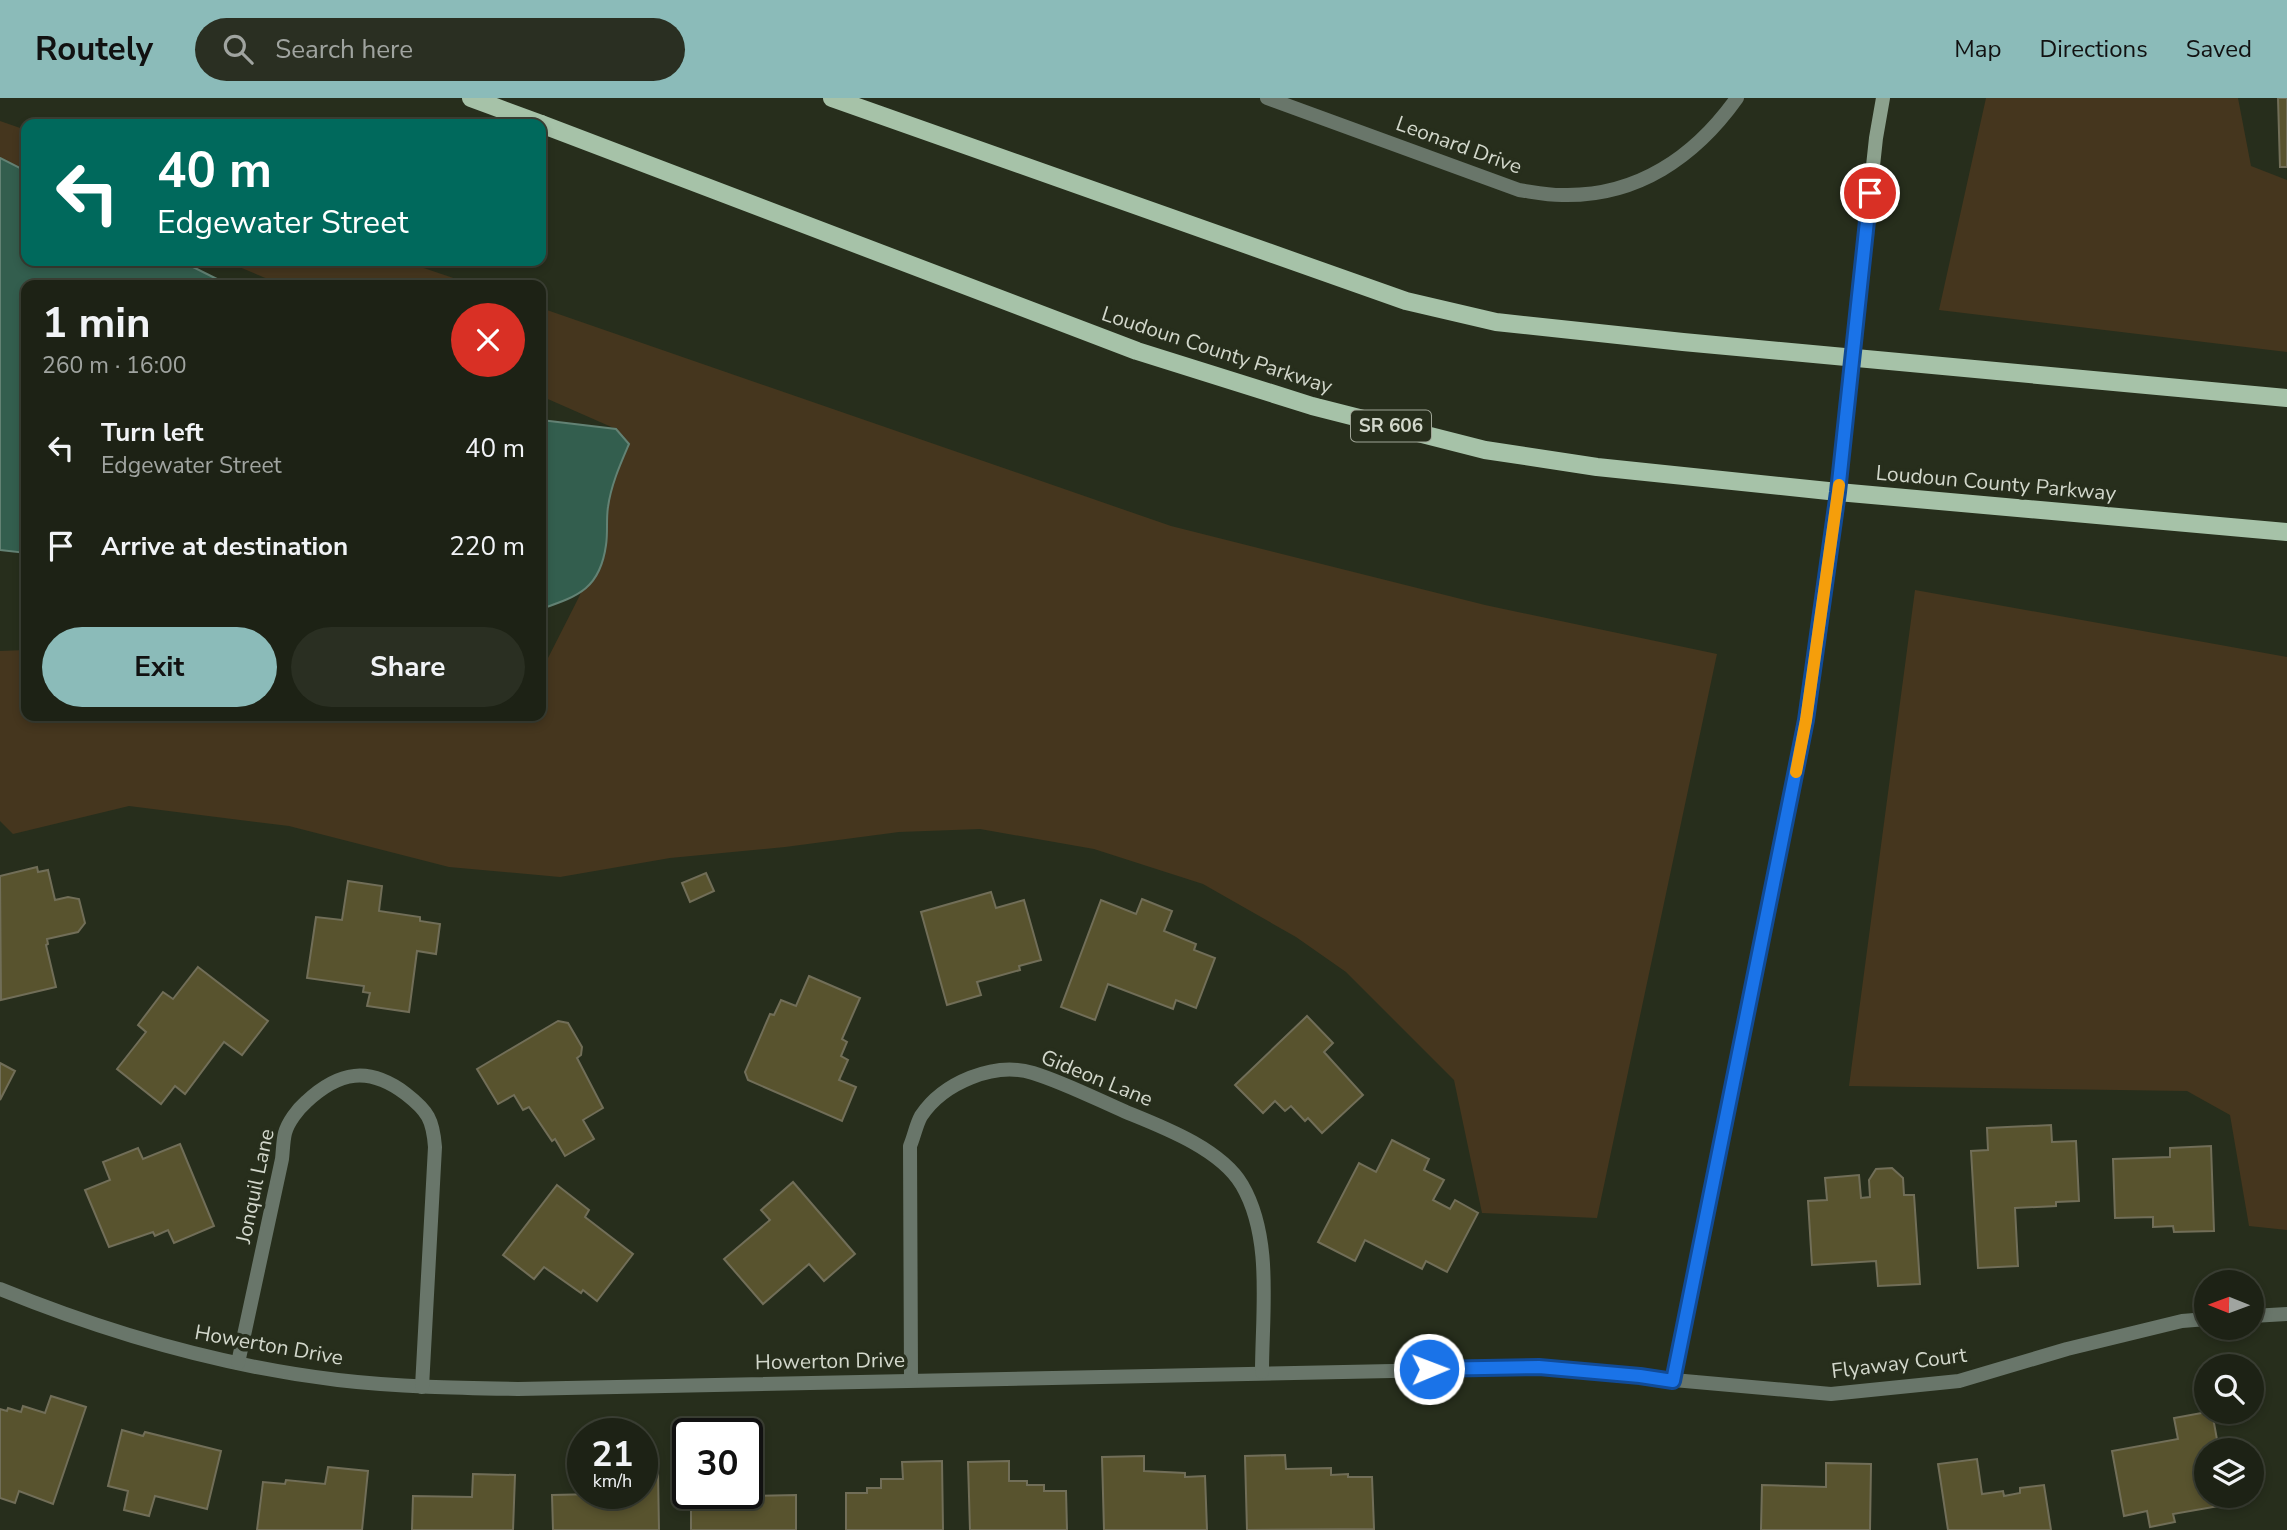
<!DOCTYPE html>
<meta charset="utf-8">
<style>
body{margin:0;font-family:"Nunito Sans",sans-serif;background:#2a2f22;color:#f1f3f6;height:100vh;display:flex;flex-direction:column;font-size:26px;white-space:nowrap}
*{box-sizing:border-box;margin:0}
p{font-size:23px;color:#a0a4a0}
.icon{flex:none;width:38px;height:38px;fill:none;stroke:currentColor;stroke-width:2;stroke-linecap:round;stroke-linejoin:round}
.map{position:relative;flex:1;overflow:hidden}
.details{position:absolute;left:21px;top:182px;width:525px;height:441px;display:flex;flex-direction:column;background:#1d2215;border-radius:14px;box-shadow:0 4px 10px #0003,0 0 0 2px #3b3f34}
.details>*{flex:none}
.guide{position:absolute;left:21px;top:21px;width:525px;height:147px;border-radius:14px;box-shadow:0 4px 10px #0003,0 0 0 2px #3b3f34;background:#00695c;color:#fff;overflow:hidden}
.needle{width:46px;rotate:271deg}
.buttons{position:absolute;left:2194px;top:1172px;display:grid;gap:14px}
.buttons a{display:grid;place-items:center;width:70px;height:70px;border-radius:50%;background:#1d2215;box-shadow:0 4px 10px #0003,0 0 0 2px #3b3f34;font-size:35px}
.speed{position:absolute;left:567px;top:1320px;display:flex;gap:14px;font-size:35px;font-weight:700;text-align:center}
.speed>*{display:grid;place-content:center;width:91px;height:91px;border-radius:50%;background:#1d2215;box-shadow:0 4px 10px #0003,0 0 0 2px #3b3f34;line-height:1}
.speed small{font-size:18px;font-weight:400}
.speed .limit{border:4px solid #111;border-radius:10px;background:#fff;color:#111}
.pin{position:absolute;display:grid;place-items:center;width:60px;height:60px;color:#fff;margin:-30px;border:4px solid #fff;border-radius:50%;box-shadow:0 2px 7px #0007}
.me{position:absolute;width:77px;margin:-38px;rotate:89deg;stroke-linejoin:round;filter:drop-shadow(0 0 5px #0008)}
.turn{display:flex;align-items:center;gap:24px;height:147px;padding:0 21px;font-size:32px}
.turn .icon{width:91px;height:91px;stroke-width:2.5}
.turn b{display:block;font-size:49px;line-height:60px}
.round{display:grid;place-items:center;flex:none;width:74px;height:74px;border-radius:37px;background:#2a2f22}
.overview{display:flex;align-items:center;justify-content:space-between;height:119px;padding:0 21px}
h1{font-size:42px;font-weight:700;line-height:52px}
.cta{display:flex;gap:14px;margin-top:auto;padding:14px 21px}
.cta a{flex:1;height:80px;border-radius:42px;background:#8bbbb9;color:#111;font-size:28px;font-weight:700;line-height:80px;text-align:center}
.cta a+a{background:#2a2f22;color:#f1f3f6}
ul{padding:0;list-style:none}
li{display:flex;align-items:center;gap:21px;height:98px;padding:0 21px}
li div{flex:1}
li b{display:block;font-size:26px}
li em{font-style:normal}
header{display:flex;align-items:center;gap:42px;box-sizing:border-box;height:98px;padding:0 35px;background:#8bbbb9;color:#111}
header strong{font-size:33px}
nav{display:flex;gap:38px;margin-inline-start:auto;font-size:24px}
.search{width:490px;height:63px;background:#2a2f22;display:flex;align-items:center;gap:18px;box-sizing:border-box;padding:0 24px;border-radius:38px;color:#a0a4a0;font-size:26px}
.map>svg:first-child{display:block}
.green{fill:#45361e}
.water{fill:#335e4e;stroke:#638274;stroke-width:2}
.building{fill:#58532e;stroke:#716e58;stroke-width:2}
.lines{fill:none;stroke-linecap:round;stroke-linejoin:round}
.street{stroke:#69766a;stroke-width:14}
.secondary{stroke:#8ca18d;stroke-width:14}
.primary{stroke:#a6c2a8;stroke-width:18}
.route-casing{stroke:#114b97;stroke-width:18}
.route{stroke:#1a73e8;stroke-width:12}
.slow{stroke:#f59e0b;stroke-width:12}
.labels{text-anchor:middle;dominant-baseline:central;stroke-width:7;stroke-linejoin:round;paint-order:stroke}
.shield{fill:#272e1c;stroke:#9fa496;stroke-width:2}
.shield-label{font-size:19px;font-weight:bold;fill:#d2d7cb}
.street-label{font-size:21px;fill:#d2d7cb;stroke:#272e1c}
</style>
<header>
<strong>Routely</strong>
<div class="search"><svg class="icon" aria-label="search" viewBox="0 0 24 24"><circle cx="10" cy="10" r="6"/><path d="M15 15l6 6"/></svg>Search here</div>
<nav><a>Map</a><a>Directions</a><a>Saved</a></nav>
</header>
<div class="map">
<svg width="2287" height="1432" viewBox="0 0 2287 1432">
<rect width="100%" height="100%" fill="#272e1c"/>
<g class="green">
<path d="M1986,0H2238L2251,68L2287,82V254L1939,212Z"/>
<path d="M0,23L26,32V77L0,66Z"/>
<path d="M225,163H403L474,187H282Z"/>
<path d="M541,210L1171,428L1485,507L1717,556L1597,1120L1482,1115L1454,982L1346,874L1296,839L1203,786L1094,751L980,731L899,734L785,749L670,760L560,779L449,769L289,728L129,708L13,736L0,723V553L26,552V618H541V563L547,562L580,497L616,331L541,298Z"/>
<path d="M1915,492L2287,559V1132L2249,1128L2230,1017L2187,993L1849,988Z"/>
</g>
<g class="water">
<path d="M0,60L26,73V163H181L229,187H26V455L0,452Z"/>
<path d="M541,322L616,331L629,346C620,367 611,387 608,409C606,421 608,435 606,447C600,491 578,498 541,511Z"/>
</g>
<g class="building">
<path d="M2278,0H2287V69H2280Z"/>
<path d="M37,769L38,774L48,772L55,802L68,799L79,801L85,825L78,834L47,841L48,846L46,847L56,889L1,902L0,778Z"/>
<path d="M706,775L714,793L690,804L682,785Z"/>
<path d="M348,783L382,788L379,813L420,819V823L440,826L436,856L417,853L409,914L367,908L370,895L363,894L364,888L307,880L316,819L342,822Z"/>
<path d="M991,794L996,810L1024,802L1041,862L1019,868L1020,872L977,884L981,897L947,907L921,814Z"/>
<path d="M1142,801L1172,813L1164,833L1196,846L1194,852L1215,860L1196,910L1176,902L1173,911L1108,886L1095,922L1061,909L1101,802L1136,816Z"/>
<path d="M198,869L268,923L242,957L224,944L185,996L175,988L161,1006L117,971L146,934L138,927L163,894L173,901Z"/>
<path d="M809,878L860,900L842,941L847,944L841,958L848,962L839,982L856,989L842,1023L748,982L745,974L770,916L774,917L781,902L796,908Z"/>
<path d="M1307,918L1333,945L1324,954L1363,997L1322,1035L1308,1020L1305,1023L1291,1008L1285,1013L1275,1003L1263,1015L1235,987Z"/>
<path d="M558,923L568,925L582,949L581,957L577,960L603,1010L583,1022L594,1041L565,1058L555,1041L552,1043L529,1009L523,1012L514,997L498,1006L477,971Z"/>
<path d="M0,965L15,973L0,1002Z"/>
<path d="M2051,1027L2052,1044L2076,1043L2079,1103L2056,1104V1108L2015,1110L2018,1168L1978,1170L1971,1053L1988,1052L1987,1030Z"/>
<path d="M1392,1042L1429,1061L1424,1072L1444,1082L1433,1102L1450,1111L1455,1102L1478,1115L1447,1174L1426,1163L1422,1171L1365,1142L1355,1163L1318,1144L1359,1065L1376,1074Z"/>
<path d="M180,1046L214,1128L174,1145L168,1132L155,1138L153,1134L109,1149L85,1092L110,1082L103,1064L138,1050L143,1061Z"/>
<path d="M2211,1048L2214,1133L2174,1134L2173,1128L2153,1129V1119L2115,1120L2113,1061L2170,1059V1050Z"/>
<path d="M1892,1070L1903,1080L1904,1097H1914L1920,1186L1878,1188L1876,1163L1812,1167L1808,1103L1827,1102L1825,1080L1859,1077L1861,1100L1870,1099L1869,1082L1876,1071Z"/>
<path d="M793,1084L855,1156L824,1183L809,1166L763,1206L724,1161L770,1122L761,1112Z"/>
<path d="M557,1087L589,1112L585,1119L633,1156L597,1203L583,1192L581,1195L544,1169L534,1181L503,1157Z"/>
<path d="M51,1298L86,1309L53,1406L19,1393L15,1405L0,1400V1311L7,1313L8,1310L21,1314L23,1308L45,1315Z"/>
<path d="M2207,1314H2212L2218,1347L2215,1348L2216,1353H2207V1398H2225L2217,1400L2219,1408L2173,1416L2175,1424L2150,1429L2147,1413L2124,1418L2112,1353L2178,1341L2174,1320Z"/>
<path d="M122,1332L143,1338L145,1334L221,1353L207,1411L155,1398L149,1418L124,1412L128,1393L108,1388Z"/>
<path d="M1285,1357L1286,1371L1331,1370V1377L1348,1376V1379H1372L1374,1431L1247,1432L1245,1358Z"/>
<path d="M1144,1358V1373L1185,1375V1379L1205,1378L1207,1432H1104L1102,1359Z"/>
<path d="M1977,1361L1982,1396L2003,1393L2004,1398L2020,1395V1390L2044,1387L2051,1432H1948L1938,1366Z"/>
<path d="M942,1363L943,1432H846V1395H867V1390H881V1381H903L902,1364Z"/>
<path d="M1009,1363V1383H1027V1387H1044V1393H1066L1067,1432H970L968,1364Z"/>
<path d="M1826,1365L1871,1366L1870,1432H1761L1762,1387L1826,1389Z"/>
<path d="M328,1369L368,1373L362,1432H257L263,1384L285,1386L286,1382L325,1386Z"/>
<path d="M658,1373L659,1432H553L552,1397L642,1395V1374Z"/>
<path d="M473,1376L515,1377L513,1432H412L413,1398L472,1399Z"/>
<path d="M691,1395H728V1401H750V1398L796,1397V1432H691Z"/>
</g>
<g class="lines">
<g class="street">
<path d="M1267,0L1519,92C1533,94 1547,97 1562,97C1637,99 1695,59 1737,0"/>
<path d="M0,1191C108,1235 221,1268 338,1282C398,1289 458,1290 518,1291L1539,1270L1831,1296L1959,1283L2067,1251L2182,1223L2207,1221"/>
<path d="M2252,1218L2287,1216"/>
<path d="M238,1265L282,1061C283,1053 283,1043 285,1035C288,1024 298,1011 306,1004C339,973 369,968 406,996C428,1013 433,1022 435,1049L422,1289"/>
<path d="M911,1282L910,1048C914,1039 916,1027 921,1018C943,985 994,963 1033,975C1065,985 1096,1001 1126,1014C1163,1029 1221,1051 1242,1087C1273,1140 1262,1214 1262,1274"/>
<path d="M1673,1283L1806,622L1838,394"/>
</g>
<path class="secondary" d="M1838,394L1876,40L1883,0"/>
<g class="primary">
<path d="M471,0L541,26"/>
<path d="M832,0L1406,203L1496,224L1683,244L2287,300"/>
<path d="M541,26L1137,253L1312,308L1485,352L1597,369L1838,394L2287,434"/>
</g>
</g>
<g class="lines">
<defs>
<path id="route" d="M1429,1271L1539,1269L1640,1278L1673,1283L1806,622L1838,394L1870,95"/>
</defs>
<use href="#route" class="route-casing"/>
<use href="#route" class="route"/>
<path class="slow" d="M1796,674L1806,622L1839,387"/>
</g>
<g class="labels">
<rect class="shield" x="1351" y="312.5" width="80" height="31" rx="5"/>
<g class="shield-label">
<text x="1391" y="328">SR 606</text>
</g>
<g class="street-label">
<text transform="translate(1459 47) rotate(20)">Leonard Drive</text>
<text transform="translate(1217 252) rotate(18)">Loudoun County Parkway</text>
<text transform="translate(1996 385) rotate(5)">Loudoun County Parkway</text>
<text transform="translate(1097 980) rotate(22)">Gideon Lane</text>
<text transform="translate(255 1088) rotate(-78)">Jonquil Lane</text>
<text transform="translate(269 1247) rotate(10)">Howerton Drive</text>
<text transform="translate(830 1263) rotate(-1)">Howerton Drive</text>
<text transform="translate(1899 1265) rotate(-7)">Flyaway Court</text>
</g>
</g>
</svg>
<div class="buttons">
<a><svg class="needle" viewBox="-14 -14 28 28"><path d="M0-13l5 13h-10z" fill="#e53935"/><path d="M0 13l5-13h-10z" fill="#a0a4a0"/></svg></a>
<a><svg class="icon" aria-label="search" viewBox="0 0 24 24"><circle cx="10" cy="10" r="6"/><path d="M15 15l6 6"/></svg></a>
<a><svg class="icon" aria-label="layers" viewBox="0 0 24 24"><path d="M12 4l9 5-9 5-9-5zM3 14l9 5 9-5"/></svg></a>
</div>
<div class="speed"><div>21<small>km/h</small></div><div class="limit">30</div></div>
<div class="pin" style="left:1870px;top:95px;background:#d93025"><svg class="icon" aria-label="arrive" viewBox="0 0 24 24"><path d="M6 21V4h12l-3 4 3 4H6"/></svg></div>
<svg class="me" style="left:1429px;top:1271px" viewBox="-20 -20 40 40"><circle r="17" fill="#1a73e8" stroke="#fff" stroke-width="3"/><path d="M0-11L8 9 0 5-8 9z" fill="#fff"/></svg>
<div class="guide">
<div class="turn"><svg class="icon" aria-label="left" viewBox="0 0 24 24"><path d="M17 20v-9H6M10 6l-5 5 5 5"/></svg><div><b>40 m</b>Edgewater Street</div></div>
</div>
<section class="details">
<div class="overview"><div><h1>1 min</h1><p>260 m · 16:00</p></div><a class="round" style="background:#d93025;color:#fff"><svg class="icon" aria-label="close" viewBox="0 0 24 24"><path d="M6 6l12 12M18 6L6 18"/></svg></a></div>
<ul>
<li><svg class="icon" aria-label="left" viewBox="0 0 24 24"><path d="M17 20v-9H6M10 6l-5 5 5 5"/></svg><div><b>Turn left</b><p>Edgewater Street</p></div><em>40 m</em></li>
<li><svg class="icon" aria-label="arrive" viewBox="0 0 24 24"><path d="M6 21V4h12l-3 4 3 4H6"/></svg><div><b>Arrive at destination</b></div><em>220 m</em></li>
</ul>
<div class="cta"><a>Exit</a><a>Share</a></div>
</section>
</div>
